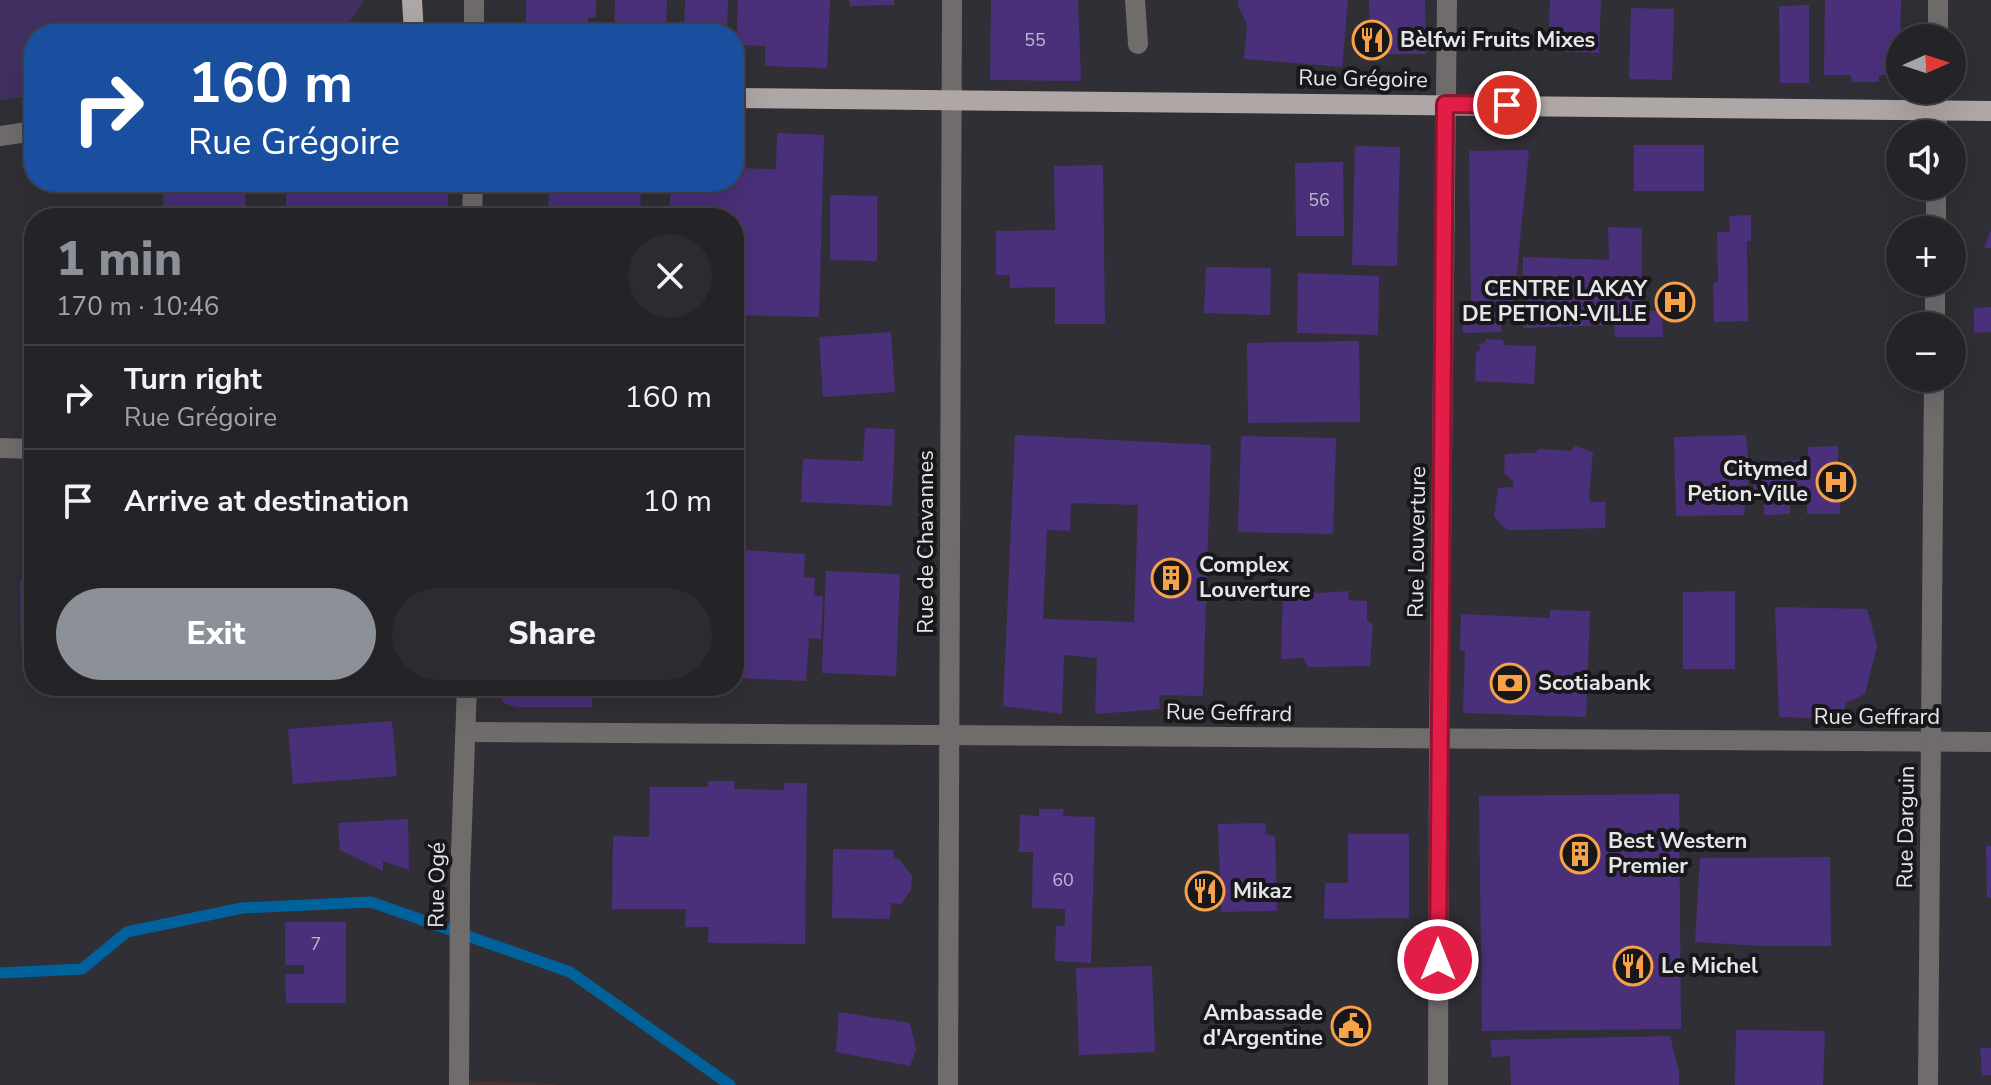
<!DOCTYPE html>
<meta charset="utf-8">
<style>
body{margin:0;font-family:"Nunito Sans",sans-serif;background:#2c2b30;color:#f1f3f6;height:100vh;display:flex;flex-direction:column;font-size:30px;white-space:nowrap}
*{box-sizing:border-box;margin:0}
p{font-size:26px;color:#a3a4a8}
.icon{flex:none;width:44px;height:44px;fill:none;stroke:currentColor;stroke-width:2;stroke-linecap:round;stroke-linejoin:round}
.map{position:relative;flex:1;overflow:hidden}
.side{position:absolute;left:24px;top:208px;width:720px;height:488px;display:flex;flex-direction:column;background:#242328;border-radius:32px;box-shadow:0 8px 32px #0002,0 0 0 2px #414045}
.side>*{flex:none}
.top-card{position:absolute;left:24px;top:24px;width:720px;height:168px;border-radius:32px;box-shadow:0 8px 32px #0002,0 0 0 2px #414045;background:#1a4fa0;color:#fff;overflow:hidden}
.needle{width:52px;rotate:87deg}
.controls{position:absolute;left:1886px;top:24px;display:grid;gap:16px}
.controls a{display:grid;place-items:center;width:80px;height:80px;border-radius:50%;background:#242328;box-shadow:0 8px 32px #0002,0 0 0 2px #414045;font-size:40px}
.pin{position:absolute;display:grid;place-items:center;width:68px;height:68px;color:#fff;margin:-34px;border:4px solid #fff;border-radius:50%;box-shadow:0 2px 8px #0007}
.me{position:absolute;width:88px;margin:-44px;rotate:0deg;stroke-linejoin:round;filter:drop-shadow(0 0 6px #0008)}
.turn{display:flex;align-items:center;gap:28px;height:168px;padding:0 32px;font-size:36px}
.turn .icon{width:104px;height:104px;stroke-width:2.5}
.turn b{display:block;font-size:56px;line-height:68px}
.round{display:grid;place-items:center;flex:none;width:84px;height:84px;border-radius:42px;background:#2c2b30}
.headline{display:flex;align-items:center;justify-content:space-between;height:136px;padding:0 32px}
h1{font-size:48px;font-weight:800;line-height:60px;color:#8c9099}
.cta{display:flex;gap:16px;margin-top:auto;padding:16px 32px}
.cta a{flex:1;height:92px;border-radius:48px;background:#8c9099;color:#fff;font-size:32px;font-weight:800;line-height:92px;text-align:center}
.cta a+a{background:#2c2b30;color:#f1f3f6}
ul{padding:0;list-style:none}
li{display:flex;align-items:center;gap:24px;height:104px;padding:0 32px;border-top:2px solid #414045}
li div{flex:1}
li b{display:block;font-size:30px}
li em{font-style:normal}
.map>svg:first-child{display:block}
.commercial{fill:#463135}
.green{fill:#413163}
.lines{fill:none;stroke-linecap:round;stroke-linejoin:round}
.stream{stroke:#00629d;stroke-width:11}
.building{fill:#4a307a;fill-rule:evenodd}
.minor{stroke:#706c6c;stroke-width:20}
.major{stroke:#afa7a6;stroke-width:20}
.route-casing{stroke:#92132f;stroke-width:20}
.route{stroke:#e11d48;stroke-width:14}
.labels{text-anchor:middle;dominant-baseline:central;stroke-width:8;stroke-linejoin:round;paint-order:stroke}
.number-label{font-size:18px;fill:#bfb8cd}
.poi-label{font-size:22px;font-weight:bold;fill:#e6e5e9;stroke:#18181a;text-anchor:start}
.street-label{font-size:22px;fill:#e6e5e9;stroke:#18181a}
</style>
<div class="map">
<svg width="1991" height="1085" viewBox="0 0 1991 1085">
<rect width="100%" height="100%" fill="#302f35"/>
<path class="commercial" d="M459,1080L556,1084L557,1085H459Z"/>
<path class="green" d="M0,0H364L352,19L336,34H34V96L0,100Z"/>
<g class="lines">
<path class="stream" d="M0,973L82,969L127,932L242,908L371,902L570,972L730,1085"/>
</g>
<g class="building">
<path d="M526,0H596V18L588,17V34H526Z"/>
<path d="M615,0H667L666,34H614Z"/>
<path d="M685,0H728L727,34H684Z"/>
<path d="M738,0H830L827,68L765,66V46L736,45Z"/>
<path d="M849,0H894V5L850,6Z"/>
<path d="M991,0H1078L1081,81L990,80Z"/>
<path d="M1239,0H1348L1342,67L1244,59L1247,24L1238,6Z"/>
<path d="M1369,0H1425L1426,54H1370Z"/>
<path d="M1550,0H1601L1599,53L1548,51Z"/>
<path d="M1825,0H1901L1900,75H1879V82H1852L1851,75H1824Z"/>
<path d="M1809,5V83H1780L1779,6Z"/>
<path d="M1631,8L1674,9L1672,80L1629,79Z"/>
<path d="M777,133L824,135L819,317L734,315V218H669L671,182H734V168L776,169Z"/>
<rect x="1634" y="145" width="70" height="46"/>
<path d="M1355,146L1400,147L1397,266L1352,265Z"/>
<path d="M1529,150L1514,301H1471L1469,151Z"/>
<path d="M1343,162L1344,236H1296L1295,163Z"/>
<path d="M1103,165L1105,324H1055V287L1010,288V275H996V231L1055,230L1054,166Z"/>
<path d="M163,182H245L246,218H163Z"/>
<rect x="286" y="182" width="162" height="36"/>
<path d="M549,182H641L640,218H548Z"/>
<path d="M830,195L877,196V261L830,260Z"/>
<path d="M1751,215V241H1747L1748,321L1714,322L1713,283L1718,281L1717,232H1730L1729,216Z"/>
<path d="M1608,227L1642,228L1641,311H1662L1663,337H1615L1614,325L1523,328V257L1609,260Z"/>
<path d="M1991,230V248H1984Z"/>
<path d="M1206,267L1271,268L1270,315L1204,313Z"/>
<path d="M1298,273L1379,276L1378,335L1297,333Z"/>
<path d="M1991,307V332L1974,333V308Z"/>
<path d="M1465,312H1500L1501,332L1463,333L1462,324Z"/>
<path d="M891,332L895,392L823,397L819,337Z"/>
<path d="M1486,339L1503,340L1504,345L1536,346L1534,384L1475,381L1476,352L1480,350L1479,344L1485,343Z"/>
<path d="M1359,341L1360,422L1248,423L1247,343Z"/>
<path d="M865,428L895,429L892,506L801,502L803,459L863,461Z"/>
<path d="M1015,435L1211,445L1203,696L1159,695L1160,709L1095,714L1097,658L1064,655L1062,714L1003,706ZM1071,503L1138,505L1134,622L1043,619L1047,530L1070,531Z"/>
<path d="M1746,435L1749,475L1744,515L1676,516L1674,437Z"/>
<path d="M1241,436L1336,438L1333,534L1238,532Z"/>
<path d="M1575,446L1593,452L1589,498L1591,502H1606L1605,528L1508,530L1501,525L1494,516L1498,488L1513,487V481L1504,473L1505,454L1535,453L1539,449L1571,451Z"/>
<path d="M1838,446V465H1852L1853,495H1840V514H1807V494H1790V514L1764,515V492H1754L1753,461L1808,460V447Z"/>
<path d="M745,550L805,554L804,577L815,578L814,596H823L821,639L809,638L806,681L738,678Z"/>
<path d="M826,571L900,574L896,676L822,673Z"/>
<path d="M20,581H34V645H21Z"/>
<path d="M1283,587L1320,593L1349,591L1348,600L1367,601V621L1373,625L1370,666L1308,667L1303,658L1281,659Z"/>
<path d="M1735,591V669H1683V592Z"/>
<path d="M1775,607L1867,609L1877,646L1865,694L1846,703L1843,719L1779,717Z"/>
<path d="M1550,610L1590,611L1586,717L1463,713L1465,651L1460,650L1461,614L1550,618Z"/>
<path d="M497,686H592V707H516L504,703Z"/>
<path d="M392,721L397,776L293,784L288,729Z"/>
<path d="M708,781H735L734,789L784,790V783H807L805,944L708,943L709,927H685L686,909H612L613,836L649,837L650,787H708Z"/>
<path d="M1679,794L1681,1029L1482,1031L1479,796Z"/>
<path d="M1039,809H1064L1063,816L1095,817L1091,963L1055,961L1056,926H1065V909L1032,908L1033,852H1019L1020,815L1039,816Z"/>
<path d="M408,819L409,870L383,861V871L340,850L338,823Z"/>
<path d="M1266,823L1265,834L1275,836L1277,911L1221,912L1218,824Z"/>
<path d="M1348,834H1409V918L1324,919L1325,883H1348Z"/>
<path d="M1986,846H1991V898H1987Z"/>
<path d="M833,849L893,850L894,857L900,860L912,876L911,890L901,904L891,903L890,919L832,918Z"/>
<path d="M1830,857L1831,946H1762L1695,942L1700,858Z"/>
<path d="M285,922H346V1003H286L285,974H304V965H285Z"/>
<path d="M1152,966L1155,1052L1079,1055L1076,968Z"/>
<path d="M839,1012L910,1023L916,1050L910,1066L836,1052Z"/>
<path d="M1736,1030L1825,1031L1823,1085H1735Z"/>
<path d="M1670,1036L1679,1072V1085H1511L1510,1056L1492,1057L1490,1040Z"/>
<path d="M1980,1048H1991V1075L1982,1076Z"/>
</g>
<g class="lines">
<g class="minor">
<path d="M474,0V34"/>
<path d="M1135,0L1138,44"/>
<path d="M1938,38V0"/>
<path d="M1937,134V90"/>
<path d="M0,136L34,131"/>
<path d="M472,218L473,182"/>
<path d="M1936,230V186"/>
<path d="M1935,326V282"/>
<path d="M0,448L34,449"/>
<path d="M466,732L1991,742"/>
<path d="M459,1085L460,879L467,686"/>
<path d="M948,1085L952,0"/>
<path d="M1438,1085L1439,740L1447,0"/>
<path d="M1928,1085L1934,378"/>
</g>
<g class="major">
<path d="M412,0L414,34"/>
<path d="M734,98L1991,111"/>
</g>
</g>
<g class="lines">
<defs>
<path id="route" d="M1438,960L1445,104L1507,105"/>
</defs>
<use href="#route" class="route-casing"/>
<use href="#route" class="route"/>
</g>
<defs>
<symbol id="restaurant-ring" viewBox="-11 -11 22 22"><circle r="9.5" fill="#18181a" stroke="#f7a149" stroke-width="1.5"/><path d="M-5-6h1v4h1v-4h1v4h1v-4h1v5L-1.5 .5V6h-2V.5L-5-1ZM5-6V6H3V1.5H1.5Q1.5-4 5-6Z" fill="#f7a149"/></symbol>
<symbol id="hospital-ring" viewBox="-11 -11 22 22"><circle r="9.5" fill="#18181a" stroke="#f7a149" stroke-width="1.5"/><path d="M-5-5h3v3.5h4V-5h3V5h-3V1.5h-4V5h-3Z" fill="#f7a149"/></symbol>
<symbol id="building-ring" viewBox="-11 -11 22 22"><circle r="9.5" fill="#18181a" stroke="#f7a149" stroke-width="1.5"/><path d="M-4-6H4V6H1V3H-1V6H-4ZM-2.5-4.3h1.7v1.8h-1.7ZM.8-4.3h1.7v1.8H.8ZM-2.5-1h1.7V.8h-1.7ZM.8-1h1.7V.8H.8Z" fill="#f7a149"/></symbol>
<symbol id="bank-ring" viewBox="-11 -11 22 22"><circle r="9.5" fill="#18181a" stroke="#f7a149" stroke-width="1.5"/><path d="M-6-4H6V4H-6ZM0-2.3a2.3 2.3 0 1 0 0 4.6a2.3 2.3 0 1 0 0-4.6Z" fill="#f7a149"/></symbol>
<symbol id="civic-ring" viewBox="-11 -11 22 22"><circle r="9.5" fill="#18181a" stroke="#f7a149" stroke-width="1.5"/><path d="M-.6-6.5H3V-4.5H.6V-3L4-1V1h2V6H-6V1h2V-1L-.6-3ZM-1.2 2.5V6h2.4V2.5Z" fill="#f7a149"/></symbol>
</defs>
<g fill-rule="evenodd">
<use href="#restaurant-ring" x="1350" y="18" width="44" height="44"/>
<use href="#hospital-ring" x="1653" y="280" width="44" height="44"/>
<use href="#hospital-ring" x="1814" y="460" width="44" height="44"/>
<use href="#building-ring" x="1149" y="556" width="44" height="44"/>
<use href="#bank-ring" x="1488" y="661" width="44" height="44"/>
<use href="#building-ring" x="1558" y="832" width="44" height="44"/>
<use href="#restaurant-ring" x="1183" y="869" width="44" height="44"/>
<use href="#restaurant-ring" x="1611" y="944" width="44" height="44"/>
<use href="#civic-ring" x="1329" y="1004" width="44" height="44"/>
</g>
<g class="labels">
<g class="number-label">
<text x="1035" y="40">55</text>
<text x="1319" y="200">56</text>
<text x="1063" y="880">60</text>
<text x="316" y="944">7</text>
</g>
<g class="poi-label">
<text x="1400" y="40">Bèlfwi Fruits Mixes</text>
<text x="1647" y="289" text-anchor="end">CENTRE LAKAY<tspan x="1647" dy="25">DE PETION-VILLE</tspan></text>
<text x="1808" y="469" text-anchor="end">Citymed<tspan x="1808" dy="25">Petion-Ville</tspan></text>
<text x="1199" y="565">Complex<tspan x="1199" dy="25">Louverture</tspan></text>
<text x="1538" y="683">Scotiabank</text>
<text x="1608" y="841">Best Western<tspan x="1608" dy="25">Premier</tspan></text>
<text x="1233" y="891">Mikaz</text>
<text x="1661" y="966">Le Michel</text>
<text x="1323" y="1013" text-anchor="end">Ambassade<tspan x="1323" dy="25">d'Argentine</tspan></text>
</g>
<g class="street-label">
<text transform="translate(1363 79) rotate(1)">Rue Grégoire</text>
<text transform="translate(926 542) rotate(-90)">Rue de Chavannes</text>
<text transform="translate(1417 542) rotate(-89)">Rue Louverture</text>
<text transform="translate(1229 713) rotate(1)">Rue Geffrard</text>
<text x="1877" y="717">Rue Geffrard</text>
<text transform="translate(1906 827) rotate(-89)">Rue Darguin</text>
<text transform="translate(437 885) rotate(-89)">Rue Ogé</text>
</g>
</g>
</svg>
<div class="controls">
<a><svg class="needle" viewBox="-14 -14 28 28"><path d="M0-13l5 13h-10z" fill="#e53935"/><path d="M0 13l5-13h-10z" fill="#a3a4a8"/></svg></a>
<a><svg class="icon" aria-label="sound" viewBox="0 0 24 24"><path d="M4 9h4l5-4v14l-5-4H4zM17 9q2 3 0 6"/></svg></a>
<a>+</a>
<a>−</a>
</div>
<div class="pin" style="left:1507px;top:105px;background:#d93025"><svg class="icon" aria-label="arrive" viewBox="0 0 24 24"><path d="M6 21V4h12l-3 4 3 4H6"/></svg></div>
<svg class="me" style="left:1438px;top:960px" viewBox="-20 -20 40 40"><circle r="17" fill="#e11d48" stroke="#fff" stroke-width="3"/><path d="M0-11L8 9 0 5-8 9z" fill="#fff"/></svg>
<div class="top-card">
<div class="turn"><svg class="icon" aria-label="right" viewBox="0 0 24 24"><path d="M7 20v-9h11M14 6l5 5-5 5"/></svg><div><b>160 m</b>Rue Grégoire</div></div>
</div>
<section class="side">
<div class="headline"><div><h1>1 min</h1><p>170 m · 10:46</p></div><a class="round"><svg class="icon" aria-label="close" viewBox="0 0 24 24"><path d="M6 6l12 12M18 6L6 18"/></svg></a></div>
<ul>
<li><svg class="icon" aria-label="right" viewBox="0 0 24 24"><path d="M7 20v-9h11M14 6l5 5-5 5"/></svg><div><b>Turn right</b><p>Rue Grégoire</p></div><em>160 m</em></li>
<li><svg class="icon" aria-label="arrive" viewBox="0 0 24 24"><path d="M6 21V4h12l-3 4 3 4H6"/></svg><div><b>Arrive at destination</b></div><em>10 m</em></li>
</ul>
<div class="cta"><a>Exit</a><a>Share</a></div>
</section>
</div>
